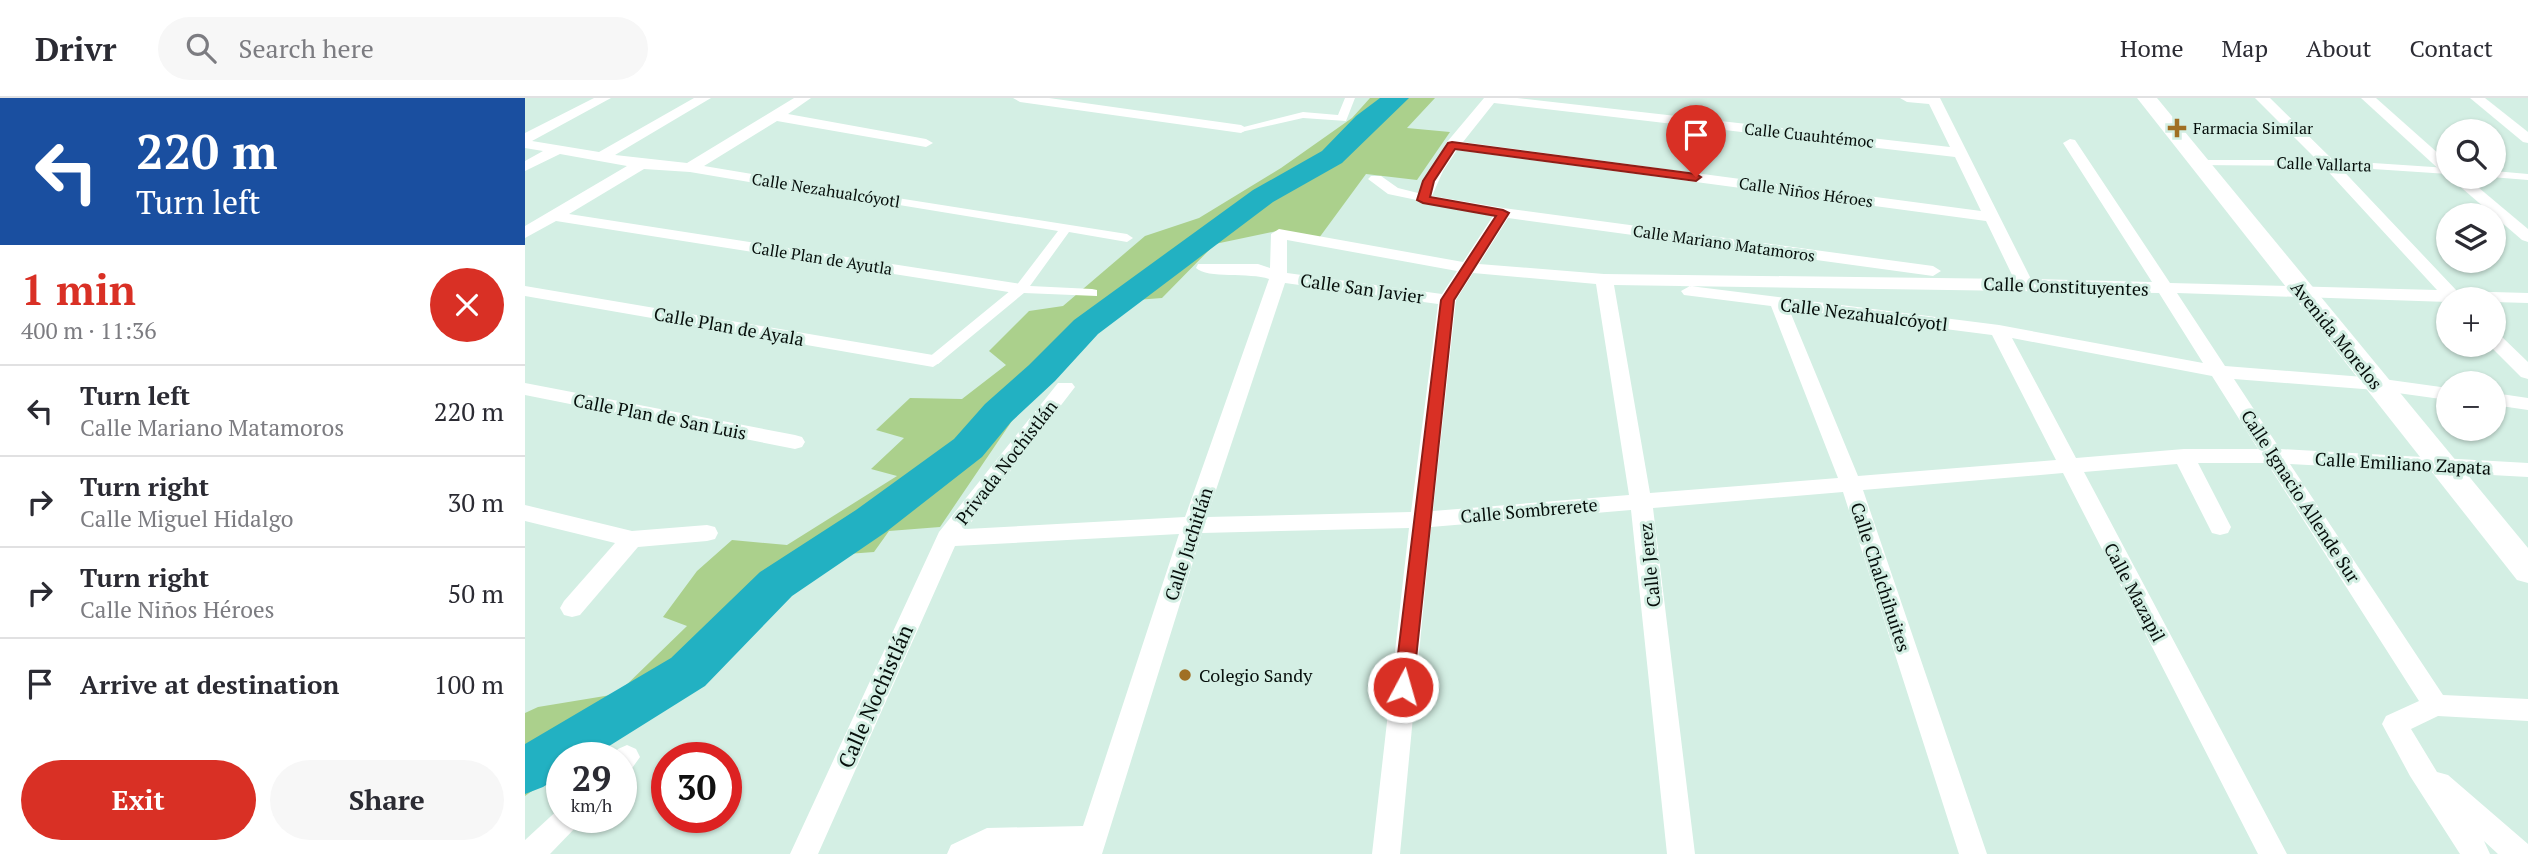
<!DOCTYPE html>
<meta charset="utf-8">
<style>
body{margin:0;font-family:"PT Serif",serif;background:#f7f7f7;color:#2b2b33;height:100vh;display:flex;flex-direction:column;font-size:26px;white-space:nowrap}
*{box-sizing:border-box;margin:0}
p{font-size:23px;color:#7c7c81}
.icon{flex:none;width:38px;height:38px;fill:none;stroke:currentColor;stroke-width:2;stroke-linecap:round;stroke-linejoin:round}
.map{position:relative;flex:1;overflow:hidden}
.panel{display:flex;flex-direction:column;background:#fff;width:525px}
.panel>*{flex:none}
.banner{background:#1a4fa0;color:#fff;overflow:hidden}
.fabs{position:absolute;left:1911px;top:21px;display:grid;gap:14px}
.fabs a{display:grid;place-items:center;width:70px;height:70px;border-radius:50%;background:#fff;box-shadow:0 2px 5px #0004;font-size:35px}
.speed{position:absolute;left:21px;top:644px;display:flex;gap:14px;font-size:35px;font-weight:700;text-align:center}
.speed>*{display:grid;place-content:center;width:91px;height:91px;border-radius:50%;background:#fff;box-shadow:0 2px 5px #0004;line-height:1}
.speed small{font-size:18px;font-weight:400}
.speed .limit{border:10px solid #d22;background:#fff;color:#111}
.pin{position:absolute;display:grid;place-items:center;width:60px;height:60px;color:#fff;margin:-72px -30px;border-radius:50% 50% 50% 0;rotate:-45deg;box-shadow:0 0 7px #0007}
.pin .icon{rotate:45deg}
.me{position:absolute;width:77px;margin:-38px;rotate:6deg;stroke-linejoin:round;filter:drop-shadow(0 0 5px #0008)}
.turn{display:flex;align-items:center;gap:24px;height:147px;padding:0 21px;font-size:32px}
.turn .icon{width:91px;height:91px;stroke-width:2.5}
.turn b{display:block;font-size:49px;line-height:60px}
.round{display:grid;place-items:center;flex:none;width:74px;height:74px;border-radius:37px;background:#f7f7f7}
.headline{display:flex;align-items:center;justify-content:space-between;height:119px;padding:0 21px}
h1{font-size:42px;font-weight:700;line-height:52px;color:#d93025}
.button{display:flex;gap:14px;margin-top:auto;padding:14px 21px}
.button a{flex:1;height:80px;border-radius:42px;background:#d93025;color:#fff;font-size:28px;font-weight:700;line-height:80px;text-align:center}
.button a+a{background:#f7f7f7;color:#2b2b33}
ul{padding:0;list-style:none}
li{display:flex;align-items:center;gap:21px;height:91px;padding:0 21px;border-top:2px solid #e1e1e2}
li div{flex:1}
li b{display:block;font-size:26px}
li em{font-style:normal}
header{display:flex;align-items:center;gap:42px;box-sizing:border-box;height:98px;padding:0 35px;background:#fff;border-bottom:2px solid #e1e1e2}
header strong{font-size:33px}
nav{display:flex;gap:38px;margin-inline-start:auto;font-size:24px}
.search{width:490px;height:63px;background:#f7f7f7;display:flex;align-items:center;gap:18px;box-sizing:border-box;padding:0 24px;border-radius:38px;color:#7c7c81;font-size:26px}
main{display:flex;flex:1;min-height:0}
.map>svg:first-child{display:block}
.green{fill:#abd08c}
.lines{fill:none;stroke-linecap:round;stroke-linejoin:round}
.river{fill:#22b1c2;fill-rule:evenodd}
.pedestrian{fill:#fff;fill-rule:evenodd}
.minor{fill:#fff;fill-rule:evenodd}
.secondary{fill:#fff;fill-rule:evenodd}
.route{fill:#d93025;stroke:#8d1f18;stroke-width:2}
.poi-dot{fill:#a06f23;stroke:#d4efe4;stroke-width:2.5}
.labels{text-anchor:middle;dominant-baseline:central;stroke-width:6;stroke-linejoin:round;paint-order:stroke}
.far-poi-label{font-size:16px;fill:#060e0b;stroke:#d4efe4;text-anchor:start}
.far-street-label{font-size:16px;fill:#060e0b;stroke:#d4efe4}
.street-label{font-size:18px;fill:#060e0b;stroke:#d4efe4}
.poi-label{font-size:18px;fill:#060e0b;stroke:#d4efe4;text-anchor:start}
.near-street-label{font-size:21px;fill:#060e0b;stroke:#d4efe4}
</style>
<header>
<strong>Drivr</strong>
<div class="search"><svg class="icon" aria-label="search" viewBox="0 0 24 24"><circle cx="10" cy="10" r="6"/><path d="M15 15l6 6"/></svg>Search here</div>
<nav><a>Home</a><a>Map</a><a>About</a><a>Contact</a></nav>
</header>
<main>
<section class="panel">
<div class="banner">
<div class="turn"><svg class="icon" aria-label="left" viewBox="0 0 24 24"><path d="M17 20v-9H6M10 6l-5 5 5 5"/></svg><div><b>220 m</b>Turn left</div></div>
</div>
<div class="headline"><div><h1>1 min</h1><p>400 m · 11:36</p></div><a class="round" style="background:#d93025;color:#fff"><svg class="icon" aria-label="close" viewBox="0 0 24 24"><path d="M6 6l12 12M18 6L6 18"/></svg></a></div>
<ul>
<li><svg class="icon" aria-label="left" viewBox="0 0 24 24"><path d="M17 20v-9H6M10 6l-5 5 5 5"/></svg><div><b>Turn left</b><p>Calle Mariano Matamoros</p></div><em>220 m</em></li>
<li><svg class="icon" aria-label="right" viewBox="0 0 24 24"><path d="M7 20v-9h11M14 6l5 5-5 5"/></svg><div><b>Turn right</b><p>Calle Miguel Hidalgo</p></div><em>30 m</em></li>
<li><svg class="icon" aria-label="right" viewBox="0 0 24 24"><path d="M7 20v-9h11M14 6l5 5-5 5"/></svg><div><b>Turn right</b><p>Calle Niños Héroes</p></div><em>50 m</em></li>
<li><svg class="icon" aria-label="arrive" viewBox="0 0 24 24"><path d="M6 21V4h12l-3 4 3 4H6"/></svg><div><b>Arrive at destination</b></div><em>100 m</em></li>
</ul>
<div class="button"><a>Exit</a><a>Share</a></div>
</section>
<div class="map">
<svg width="2003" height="756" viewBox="0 0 2003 756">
<rect width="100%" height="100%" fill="#d4efe4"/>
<path class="green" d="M845,0H910L882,30L925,34L892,82L841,76L794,140L752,133L690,146L637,200L611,202L558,247L493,314L415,429L364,433L349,454L309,457L269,483L213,550L55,660H37V672L0,698V615L13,609L92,596L162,528L138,519L172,473L207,442L262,447L372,378L346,371L379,340L351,332L385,300L437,301L481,267L464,253L504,213L538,208L620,138L674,120L756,70L827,20Z"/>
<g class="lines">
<path class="river" d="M855,0H884L817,65L748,104L573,236L530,283L486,324L457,359L361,434L267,498L180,588L65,660H37V677L18,689L0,696V646L146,560L235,474L331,412L429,341L460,306L504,267L549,222L728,92L797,53L831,18Z"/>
<g class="pedestrian">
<path d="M820,0H830L821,23L778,20L716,34L711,31L778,14L813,17Z"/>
<path d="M1675,62H1803L1923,70V76L1803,68L1671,67V63Z"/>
<path d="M1969,73L2003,76V82L1966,79H1969Z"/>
<path d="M366,99L602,136L608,140L602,144L544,134L505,188L567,191L572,192V198L499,195L413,266H403L401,263L403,260L491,188L533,133L362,105V101Z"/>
</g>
<g class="minor">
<path d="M69,0H86L7,43L74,54L169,0H186L90,57L162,65L269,0H286L263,16L401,41L408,45L401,49L252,23L179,68L372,100L374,103L372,106L366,108L165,74L119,71L44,116L496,186L505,191L496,196L31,123L0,140V128L102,68L35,56L0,73V63L18,53L0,50V35Z"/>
<path d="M488,0H524L716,27L723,31L716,35L495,4Z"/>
<path d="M959,0H992L1425,49L1404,6L1382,4L1375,0H1415L1506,181L1627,184L1538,45L1545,41L1550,42L1645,185L1912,192L1798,68L1730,0H1745L1808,62L1932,193L2003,195V205L1969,204V201H1923V204L1652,195L1700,268L1851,280L1923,290V302L1851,292L1709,281L1755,351L2003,365V379L1765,366L1918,597L2003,601V623L1913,618L1886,631L1912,674L1923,677L2003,746V756H1973L1959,743L1965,756H1935L1885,678L1857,626L1861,618L1894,603L1742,365H1673L1706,429L1703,435L1695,437L1687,435L1652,366L1559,374L1762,756H1733L1538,375L1338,392L1462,756H1434L1318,394L1128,410L1170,756H1142L1106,412L906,429L875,756H847L884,430L677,435L577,756H422L426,747L462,730L558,728L654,436L430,448L293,756H265L414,434L533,285H547L550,289L441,431L660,419L744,181C725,174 682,181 671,170L673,166H733L745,170L746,136L754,131L938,164L968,118L863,96L843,81L846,78H856L873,90L893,95L922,44ZM969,5L1430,59L1456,113L938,44ZM932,52L1461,123L1489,181L1079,176L954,166L983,120L1408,178L1416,173L1408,168L978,110L907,98L918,73ZM762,142L932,173L917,196L762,175ZM948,175L1071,186L1104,397L908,413L931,202ZM760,185L913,206L886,414L682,419ZM1089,187L1634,195L1678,265L1474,227L1165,188L1156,193L1159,197L1246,208L1313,380L1125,395ZM1264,211L1467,237L1531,362L1333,378ZM1487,240L1687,278L1733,351H1659L1551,360Z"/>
<path d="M1836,0H1851L1923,64V76L1918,75Z"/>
<path d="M1945,0H1960L2003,34V45L1998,44Z"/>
<path d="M1924,79H1941L2003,131V144L1997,142Z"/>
<path d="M0,188L408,257L417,263L408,269L0,198Z"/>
<path d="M1969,236L1975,237L2003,264V281L1996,279L1964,247H1969Z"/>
<path d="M0,285L270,337L277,339L280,344L277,349L270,351L0,297Z"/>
<path d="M1969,295L2003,300V312L1969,307Z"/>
<path d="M0,407L107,433L182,427L190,429L193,435L190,441L182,443L113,449L55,517L47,519L39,517L35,510L39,503L90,445L0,423Z"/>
<path d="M102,647L111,651L115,659L105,673L96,677V660H85L93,651Z"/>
<path d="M37,708V719H56L52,728L25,756H0V742Z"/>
</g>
<path class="secondary" d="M1612,0H1632L2003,450V485L1992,482Z"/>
</g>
<path class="route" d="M927,44L1171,76L1176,79L1171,83L930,51L909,83L905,99L978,112L984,115L929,202L888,589L885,594L878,597L872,594L869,589L916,202L971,118L898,105L892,102L898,83L923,45Z"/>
<g class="poi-dot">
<path d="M1648.5 19.5h7v7h7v7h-7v7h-7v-7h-7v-7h7z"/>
<circle cx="660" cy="577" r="7"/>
</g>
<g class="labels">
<g class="far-poi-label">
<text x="1668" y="30">Farmacia Similar</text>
</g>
<g class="far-street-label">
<text transform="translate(1284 37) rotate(6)">Calle Cuauhtémoc</text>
<text transform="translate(1799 66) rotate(2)">Calle Vallarta</text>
<text transform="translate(301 92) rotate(9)">Calle Nezahualcóyotl</text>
<text transform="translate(1281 94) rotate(8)">Calle Niños Héroes</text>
<text transform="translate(1199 145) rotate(8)">Calle Mariano Matamoros</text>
<text transform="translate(297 160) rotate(9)">Calle Plan de Ayutla</text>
</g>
<g class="street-label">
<text transform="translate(1541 188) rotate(2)">Calle Constituyentes</text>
<text transform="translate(837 190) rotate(8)">Calle San Javier</text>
<text transform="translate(1339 216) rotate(7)">Calle Nezahualcóyotl</text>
<text transform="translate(204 228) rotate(10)">Calle Plan de Ayala</text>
<text transform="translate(1812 237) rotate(51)">Avenida Morelos</text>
<text transform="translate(135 318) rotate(11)">Calle Plan de San Luis</text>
<text transform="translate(481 364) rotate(-52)">Privada Nochistlán</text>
<text transform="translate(1878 365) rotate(3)">Calle Emiliano Zapata</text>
<text transform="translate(1776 398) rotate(57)">Calle Ignacio Allende Sur</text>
<text transform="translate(1004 412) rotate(-5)">Calle Sombrerete</text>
<text transform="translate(663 446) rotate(-72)">Calle Juchitlán</text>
<text transform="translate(1124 467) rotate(-96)">Calle Jerez</text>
<text transform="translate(1356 479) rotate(72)">Calle Chalchihuites</text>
<text transform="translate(1610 494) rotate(62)">Calle Mazapil</text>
</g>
<g class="poi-label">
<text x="674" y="577">Colegio Sandy</text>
</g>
<g class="near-street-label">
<text transform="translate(350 598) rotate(-66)">Calle Nochistlán</text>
</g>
</g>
</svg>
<div class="fabs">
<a><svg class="icon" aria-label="search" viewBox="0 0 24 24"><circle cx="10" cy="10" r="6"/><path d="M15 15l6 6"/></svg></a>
<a><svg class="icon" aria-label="layers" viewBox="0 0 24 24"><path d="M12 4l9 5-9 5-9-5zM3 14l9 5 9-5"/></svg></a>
<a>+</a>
<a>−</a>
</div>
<div class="speed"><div>29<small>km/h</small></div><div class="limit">30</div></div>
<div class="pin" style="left:1171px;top:79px;background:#d93025"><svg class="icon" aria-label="arrive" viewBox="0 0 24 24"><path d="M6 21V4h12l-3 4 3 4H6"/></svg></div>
<svg class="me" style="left:878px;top:589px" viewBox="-20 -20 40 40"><circle r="17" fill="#d93025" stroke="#fff" stroke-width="3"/><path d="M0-11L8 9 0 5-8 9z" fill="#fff"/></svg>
</div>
</main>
